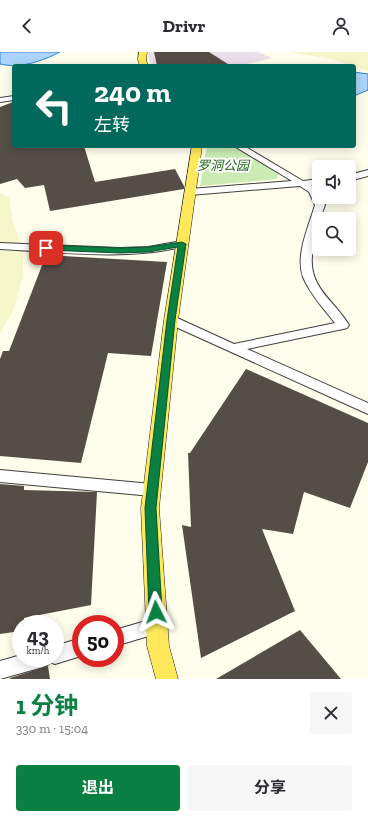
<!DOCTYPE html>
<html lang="zh">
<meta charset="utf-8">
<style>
body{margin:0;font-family:"Zilla Slab","Noto Sans SC",serif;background:#f7f7f7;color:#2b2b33;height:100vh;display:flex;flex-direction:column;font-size:15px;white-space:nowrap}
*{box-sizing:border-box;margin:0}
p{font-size:13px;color:#7c7c81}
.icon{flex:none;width:22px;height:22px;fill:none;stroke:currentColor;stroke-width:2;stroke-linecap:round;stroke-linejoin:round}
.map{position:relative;height:627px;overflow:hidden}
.sheet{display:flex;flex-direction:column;background:#fff;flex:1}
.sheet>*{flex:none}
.banner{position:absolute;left:12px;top:12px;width:344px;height:84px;border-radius:4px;box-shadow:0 2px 10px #0003;background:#00695c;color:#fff;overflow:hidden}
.controls{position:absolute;left:312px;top:108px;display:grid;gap:8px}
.controls a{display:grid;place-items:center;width:44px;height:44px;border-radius:4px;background:#fff;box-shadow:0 2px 10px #0003;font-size:20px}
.speed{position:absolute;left:12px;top:563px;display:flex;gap:8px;font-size:20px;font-weight:700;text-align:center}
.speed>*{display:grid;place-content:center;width:52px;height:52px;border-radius:50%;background:#fff;box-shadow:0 2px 10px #0003;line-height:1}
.speed small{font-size:10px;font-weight:400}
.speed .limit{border:6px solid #d22;background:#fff;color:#111}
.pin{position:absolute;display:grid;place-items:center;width:34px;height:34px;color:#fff;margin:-17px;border-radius:8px;box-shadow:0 2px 6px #0006}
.me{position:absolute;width:44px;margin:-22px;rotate:357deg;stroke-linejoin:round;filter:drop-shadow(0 0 3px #0008)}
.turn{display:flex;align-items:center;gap:14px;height:84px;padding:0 16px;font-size:18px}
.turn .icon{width:52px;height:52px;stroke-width:2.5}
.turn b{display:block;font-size:28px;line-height:34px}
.round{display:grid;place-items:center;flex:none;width:42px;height:42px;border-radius:4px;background:#f7f7f7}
.summary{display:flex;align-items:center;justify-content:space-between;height:68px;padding:0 16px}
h1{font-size:24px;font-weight:700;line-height:30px;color:#0b8043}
.primary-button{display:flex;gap:8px;margin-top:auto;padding:8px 16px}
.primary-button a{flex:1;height:46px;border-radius:4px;background:#0b8043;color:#fff;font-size:16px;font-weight:700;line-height:46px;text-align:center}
.primary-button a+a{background:#f7f7f7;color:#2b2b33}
header{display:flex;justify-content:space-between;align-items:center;height:52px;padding:0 16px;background:#fff;font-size:18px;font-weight:700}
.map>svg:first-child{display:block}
.industrial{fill:#ecdfec}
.farmland{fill:#f5f6c9}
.green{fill:#caebb2}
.water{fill:#acd4fa;stroke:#2e81d5}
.building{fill:#554e47}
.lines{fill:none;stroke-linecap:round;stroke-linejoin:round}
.minor-casing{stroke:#3f3f3f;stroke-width:2}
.major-casing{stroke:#1d1d1d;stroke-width:1}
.minor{fill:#fff;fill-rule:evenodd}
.major{fill:#ffe95b;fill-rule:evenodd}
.route{fill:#0b8043;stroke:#07532c}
.labels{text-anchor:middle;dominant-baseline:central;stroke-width:4;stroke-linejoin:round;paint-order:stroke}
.far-park-label{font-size:13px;font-style:italic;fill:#216719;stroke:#fff}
</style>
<header><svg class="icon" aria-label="back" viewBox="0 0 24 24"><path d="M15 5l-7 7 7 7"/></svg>Drivr<svg class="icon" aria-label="person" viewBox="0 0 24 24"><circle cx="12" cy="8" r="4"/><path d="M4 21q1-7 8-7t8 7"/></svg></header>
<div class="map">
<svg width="368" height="627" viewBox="0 0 368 627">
<rect width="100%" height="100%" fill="#fffdeb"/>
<path class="industrial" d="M149,0H258L272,6L240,14H152L148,3Z"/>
<g class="farmland">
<path d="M288,0H368V19L332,7Z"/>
<path d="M0,141L9,146L13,170L23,200V224L13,259L0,281Z"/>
</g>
<path class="green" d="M207,94H233L278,122L277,127L200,134Z"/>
<g class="water">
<path d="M0,0H60C42,9 21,17 0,12Z"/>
<path d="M354,20L368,22V38L354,44Z"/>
</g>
<g class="building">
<path d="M154,0H209L231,14H157Z"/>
<path d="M13,50L14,94H84L95,130L175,117L184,134V137L50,159L44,133L25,136L17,127L0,132V55Z"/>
<path d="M46,203L167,210L151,304L108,301L81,411L0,404V307L3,299H9Z"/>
<path d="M246,317L368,371V410L350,456L304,440L293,482L262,477L295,559L201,606L182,473L191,475L188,401H190Z"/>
<path d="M0,432L24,434V438L97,440L91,553L24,566V572H21V579L0,582Z"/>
<path d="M300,578L341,627H216Z"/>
<path d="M48,614L50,627H10V626Z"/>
</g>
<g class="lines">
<defs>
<g id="minor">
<path d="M14,44V48L0,50V46Z"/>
<path d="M234,94H244L303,129L319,127V133H311L317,138L319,145H321L325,153L320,167H319C319,179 313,191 312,204C309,236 334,248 349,273L347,276L343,277L247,297L368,351V362L167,271L165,268L167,265H175L234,292L335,271C324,257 310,242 303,225C295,203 309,174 315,153L309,140L300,134L190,143L186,140L190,137L292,129Z"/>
<path d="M368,118V124L349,129V123Z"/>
<path d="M182,189L185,190L187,192L185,194C129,209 59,200 0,197V191L120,196L148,195Z"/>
<path d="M0,418L152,432L157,433L159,438L157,443L152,444L0,430Z"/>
<path d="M156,566L162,568L164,574L162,580L115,594V578Z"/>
<path d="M81,586V604L55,612L50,610L49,612L43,615L0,627V609L21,603V606H55V594Z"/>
</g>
<g id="major">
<path d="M139,0H147L146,8L148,14H140L138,8Z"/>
<path d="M192,94H202L178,268L159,456L169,594L178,627H156L147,594L141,456L164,268Z"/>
</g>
</defs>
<use href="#minor" class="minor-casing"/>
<use href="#major" class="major-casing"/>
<use href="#minor" class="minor"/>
<use href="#major" class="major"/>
</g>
<path class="route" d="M182,190L186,192L175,268L156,456L162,560L160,564L156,566L151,564L149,560L145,456L167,268L178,195L148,200L120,201L46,198L43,196L46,193L120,196L148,195Z"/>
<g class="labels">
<g class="far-park-label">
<text x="223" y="113">罗洞公园</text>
</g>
</g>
</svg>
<div class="controls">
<a><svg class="icon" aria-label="sound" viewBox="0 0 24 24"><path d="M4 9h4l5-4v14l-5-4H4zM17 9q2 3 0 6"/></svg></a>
<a><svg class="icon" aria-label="search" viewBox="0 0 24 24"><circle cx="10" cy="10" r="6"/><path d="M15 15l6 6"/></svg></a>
</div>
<div class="speed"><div>43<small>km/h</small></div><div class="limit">50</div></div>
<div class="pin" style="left:46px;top:196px;background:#d93025"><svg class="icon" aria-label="arrive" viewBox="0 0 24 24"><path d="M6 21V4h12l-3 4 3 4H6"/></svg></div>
<svg class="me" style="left:156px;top:560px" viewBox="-20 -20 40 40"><path d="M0-17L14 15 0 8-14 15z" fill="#0b8043" stroke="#fff" stroke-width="4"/></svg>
<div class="banner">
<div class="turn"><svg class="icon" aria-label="left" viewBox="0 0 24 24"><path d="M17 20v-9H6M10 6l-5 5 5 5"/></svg><div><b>240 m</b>左转</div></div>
</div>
</div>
<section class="sheet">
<div class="summary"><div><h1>1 分钟</h1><p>330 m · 15:04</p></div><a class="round"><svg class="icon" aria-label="close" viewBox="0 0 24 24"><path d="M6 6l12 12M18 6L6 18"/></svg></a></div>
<div class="primary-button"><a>退出</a><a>分享</a></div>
</section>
